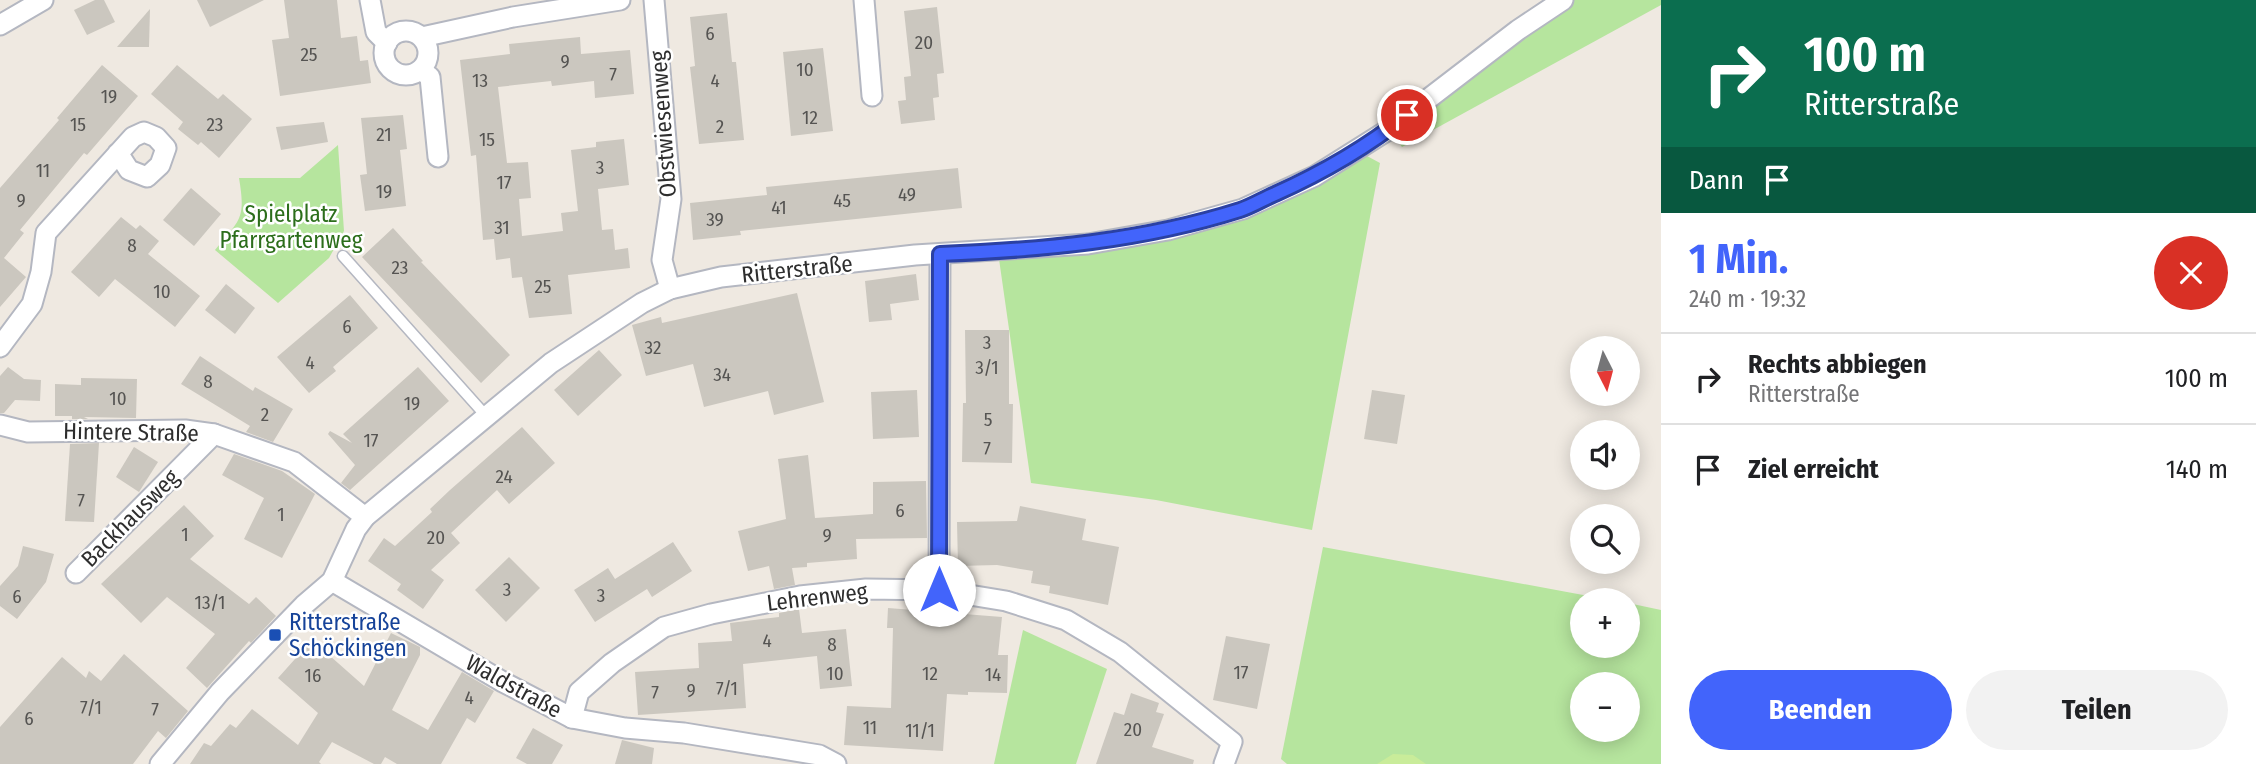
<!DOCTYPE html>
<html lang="de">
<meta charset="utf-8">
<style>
body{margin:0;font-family:"Fira Sans Condensed",sans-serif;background:#f2f2f2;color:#202124;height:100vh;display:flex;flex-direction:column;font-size:26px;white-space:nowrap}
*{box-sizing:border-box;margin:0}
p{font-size:23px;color:#757577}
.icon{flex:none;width:38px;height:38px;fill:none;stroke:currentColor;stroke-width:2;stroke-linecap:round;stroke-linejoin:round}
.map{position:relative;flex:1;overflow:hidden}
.details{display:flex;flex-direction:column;background:#fff;width:595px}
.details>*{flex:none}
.top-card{background:#0b6e4f;color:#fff;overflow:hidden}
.needle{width:46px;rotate:174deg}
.tools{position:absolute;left:1570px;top:336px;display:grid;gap:14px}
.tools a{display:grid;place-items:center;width:70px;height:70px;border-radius:50%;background:#fff;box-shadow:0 4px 18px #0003;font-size:35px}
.pin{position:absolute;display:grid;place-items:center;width:60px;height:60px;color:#fff;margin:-30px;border:4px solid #fff;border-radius:50%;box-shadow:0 2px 7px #0007}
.me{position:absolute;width:77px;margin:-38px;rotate:0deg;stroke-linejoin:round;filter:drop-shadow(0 0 5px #0008)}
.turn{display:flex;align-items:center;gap:24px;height:147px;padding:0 28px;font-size:32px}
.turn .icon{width:91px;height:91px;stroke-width:2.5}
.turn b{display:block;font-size:49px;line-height:60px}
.then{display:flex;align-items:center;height:66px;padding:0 28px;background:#0003;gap:14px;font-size:26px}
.round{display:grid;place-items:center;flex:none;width:74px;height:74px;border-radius:37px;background:#f2f2f2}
.head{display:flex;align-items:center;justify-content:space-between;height:119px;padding:0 28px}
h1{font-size:42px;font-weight:700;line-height:52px;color:#4264fb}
.action{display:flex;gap:14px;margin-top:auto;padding:14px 28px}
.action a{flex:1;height:80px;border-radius:42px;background:#4264fb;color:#fff;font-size:28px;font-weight:700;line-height:80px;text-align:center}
.action a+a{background:#f2f2f2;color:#202124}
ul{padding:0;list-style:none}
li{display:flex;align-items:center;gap:21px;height:91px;padding:0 28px;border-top:2px solid #e0e0e0}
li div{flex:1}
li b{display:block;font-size:26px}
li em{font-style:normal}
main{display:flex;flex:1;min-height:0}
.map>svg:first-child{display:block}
.green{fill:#b6e59e;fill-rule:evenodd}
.pitch{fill:#c9ec9a}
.building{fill:#cbc7bf}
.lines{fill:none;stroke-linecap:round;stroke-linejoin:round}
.lane-casing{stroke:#b4b7c1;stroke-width:13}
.street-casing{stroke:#b4b7c1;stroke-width:23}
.lane{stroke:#fff;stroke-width:10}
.street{stroke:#fff;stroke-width:19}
.route-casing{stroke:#2b41a3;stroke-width:18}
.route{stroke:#4264fb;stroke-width:12}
.transit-dot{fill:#1a4fb4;stroke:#fff;stroke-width:2.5}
.labels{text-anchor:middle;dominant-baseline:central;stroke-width:5;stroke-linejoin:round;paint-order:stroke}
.number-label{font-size:19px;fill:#555452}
.street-label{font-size:23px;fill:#2e2e2e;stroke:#fff}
.park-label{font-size:23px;fill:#2c6e1b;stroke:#fff}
.transit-label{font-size:23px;fill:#164399;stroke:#fff;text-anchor:start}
</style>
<main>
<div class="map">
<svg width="1661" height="764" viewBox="0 0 1661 764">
<rect width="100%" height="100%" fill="#efe9e1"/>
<g class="green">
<path d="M1572,0H1661V5L1402,147L1383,122Z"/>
<path d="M338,145L344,231L329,258L278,303L215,250C240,219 246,220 239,178H300Z"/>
<path d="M1367,156L1380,163L1312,530L1156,500L1031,483L999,259L1088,253L1171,240L1247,219L1319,185Z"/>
<path d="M1323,547L1610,600H1582V646H1628V603L1661,610V764H1287L1281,759ZM1582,684H1628V730H1582Z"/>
<path d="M1023,630L1107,669L1076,764H994Z"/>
</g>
<path class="pitch" d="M1393,754L1413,755L1426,764H1377Z"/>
<g class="building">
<path d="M95,0H104L115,22L87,35L74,10Z"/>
<path d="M197,0H264L210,27Z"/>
<path d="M284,0H337L341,38L357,36L360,61L368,60L371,83L280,96L272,40L289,38Z"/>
<path d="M937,7L944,73L937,74L939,97L933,98L935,120L901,124L898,101L906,100L904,77L911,76L904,11Z"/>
<path d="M150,9L149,47H117Z"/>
<path d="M727,13L732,62H736L744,140L699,144L690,67L695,66L690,17Z"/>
<path d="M580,37L581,54L630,50L634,94L595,98L594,81L552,86L551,81L498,87L507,163L528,162L531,198L519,199L522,236L563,231L561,213L578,211L571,150L596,147V142L624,139L629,185L598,189L602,230L613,229L615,250L628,248L630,268L568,275L572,314L529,318L522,277L512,278L510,258L496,260L494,239L483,240L476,155L471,156L460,60L510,54L509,44Z"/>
<path d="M823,48L833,131L791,136L783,52Z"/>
<path d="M102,65L138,96L87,155L84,153L20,230L24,233L4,258L26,277L0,307V188L59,120L57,118Z"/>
<path d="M177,65L218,99L223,94L252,119L219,158L201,142L198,145L178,129L183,122L151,94Z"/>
<path d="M403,115L407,149L400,150L406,206L365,211L360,175L367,174L361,118Z"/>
<path d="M324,122L328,142L281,150L276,127Z"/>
<path d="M958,168L962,208L740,231L741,235L693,240L690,203L767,195L766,187Z"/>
<path d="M191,188L221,214L194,246L163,220Z"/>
<path d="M121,217L136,229L140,225L159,241L148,254L200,296L175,327L115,279L99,297L71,272Z"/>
<path d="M393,228L423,261L421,262L510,355L481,383L362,257Z"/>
<path d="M916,274L919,300L890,304L892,320L869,322L865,281Z"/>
<path d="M226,284L255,308L235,334L205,310Z"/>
<path d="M797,293L824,402L774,415L768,391L704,407L693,364L646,376L632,325L661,317L662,323Z"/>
<path d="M350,295L378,328L333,367L336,371L309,393L277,357Z"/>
<path d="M965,330H1009V404H1013L1012,463L962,462L963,403H966Z"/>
<path d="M599,350L622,375L578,416L554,390Z"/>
<path d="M200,356L253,391L255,387L293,409L273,442L246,432L250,426L181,384Z"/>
<path d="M8,367L24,379L41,380L40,401L15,400L4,413H0V376Z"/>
<path d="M418,367L449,401L350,490L341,483L355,465L328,434L330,431L352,443L343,434Z"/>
<path d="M81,378L137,379L136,418L84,417L88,419H72V416H55V384L81,385Z"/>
<path d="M917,390L919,437L873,439L871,392Z"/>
<path d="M1372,390L1405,395L1397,444L1364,439Z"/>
<path d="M522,427L555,463L509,504L497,490L451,533L460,543L431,570L444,580L423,609L397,590L401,584L368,561L384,538L395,546L432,512L430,509L450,490Z"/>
<path d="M99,443L94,522L65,521L70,444Z"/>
<path d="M134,447L158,462L139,492L116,477Z"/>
<path d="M234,454L282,471L315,494L282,558L244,539L264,498L222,475Z"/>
<path d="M808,455L815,518L873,514V482L926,481L927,538L856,539L857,559L807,563V567L792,568L795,585L774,589L769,566L748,571L738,531L786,519L778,459Z"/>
<path d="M184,505L214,536L190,559L249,604L256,597L276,616L251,643L249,641L207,688L186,668L215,634L167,597L141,623L101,584Z"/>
<path d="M1020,506L1086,519L1082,540L1119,547L1108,605L1049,593L1050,586L1031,583L1033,571L997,565L958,566L957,522L1017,521Z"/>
<path d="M673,542L692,571L652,597L647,589L595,622L574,590L608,568L615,579Z"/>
<path d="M23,546L54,554L46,582L17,619L0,606V586L18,566Z"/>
<path d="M509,557L540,588L506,622L475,590Z"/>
<path d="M888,608L1002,617L998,655H1008L1007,693L968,692V695L947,694L943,751L844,745L847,706L891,708L893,628H887Z"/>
<path d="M799,609L802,633L846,629L852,686L820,689L817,656L743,664L746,708L638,715L635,672L699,668L698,643L732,641L730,623L779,617V613Z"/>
<path d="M391,633L420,647V655L392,710L428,730L462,672L494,691L475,723L467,718L441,764H397L385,757L381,764H374L332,742L319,762L321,764H190L204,743L211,746L230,724L236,728L252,709L298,745L318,713L278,678L312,640L364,686Z"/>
<path d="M1226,636L1270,644L1257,709L1213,700Z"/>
<path d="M124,654L188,711L166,738L158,731L133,764H0V727L62,657L86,678L89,671L101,681Z"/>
<path d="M1131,693L1159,703L1156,712L1164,714L1152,747L1194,760L1193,764H1096L1114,712L1124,715Z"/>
<path d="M533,728L563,745L552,764H527L516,758Z"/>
<path d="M622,740L654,748L652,764H615Z"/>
</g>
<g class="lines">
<defs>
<path id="lane" d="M343,256L487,417"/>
<g id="street">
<path d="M370,0L376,32L387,43"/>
<path d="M654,0L671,199L662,260L670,289"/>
<path d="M864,0L872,96"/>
<path d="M0,25L43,0"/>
<circle cx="406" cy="53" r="22"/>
<path d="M422,37L513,17L620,0"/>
<path d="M421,70L430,77L438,157"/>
<path d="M0,347L32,304L41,272L46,233L133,137L144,132L156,137L166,148L160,165L147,177L129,170L118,153"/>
<path d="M0,425L28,432L185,430L214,434L294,462L365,517"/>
<path d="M76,573L214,434"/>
<path d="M332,581L503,682L572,718L625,728L684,733L819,755L836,764"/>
<path d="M939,590L940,254"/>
<path d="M572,718L579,692L612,663L664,627L711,614L800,596L866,589L939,590L1006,601L1066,620L1120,652L1232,742L1224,764"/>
<path d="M160,764L220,692L304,605L332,581L356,529L365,517L551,363L642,303L670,289L721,277L915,255L1088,244L1168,230L1243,209L1315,176L1385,132L1518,30L1563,0"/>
</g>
</defs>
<use href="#lane" class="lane-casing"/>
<use href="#street" class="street-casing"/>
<use href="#lane" class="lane"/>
<use href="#street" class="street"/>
</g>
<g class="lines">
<defs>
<path id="route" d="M939,590L940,254C1042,250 1142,241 1240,210C1252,206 1263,199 1275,194C1322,173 1367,147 1407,115"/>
</defs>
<use href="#route" class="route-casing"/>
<use href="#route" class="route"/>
</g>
<rect class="transit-dot" x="268" y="628" width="14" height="14" rx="3.5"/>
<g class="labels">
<g class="number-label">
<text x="710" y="33">6</text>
<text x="924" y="42">20</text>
<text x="309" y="54">25</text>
<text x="565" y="61">9</text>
<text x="805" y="69">10</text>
<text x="613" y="74">7</text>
<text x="480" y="80">13</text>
<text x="715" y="80">4</text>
<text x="109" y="96">19</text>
<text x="810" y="117">12</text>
<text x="78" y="124">15</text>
<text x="215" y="124">23</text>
<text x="720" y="126">2</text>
<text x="384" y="134">21</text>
<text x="487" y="139">15</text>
<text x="600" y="167">3</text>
<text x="43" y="170">11</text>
<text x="504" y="182">17</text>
<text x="384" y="191">19</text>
<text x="907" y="194">49</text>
<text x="21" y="200">9</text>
<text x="842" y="200">45</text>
<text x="779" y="207">41</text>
<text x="715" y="219">39</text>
<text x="502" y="227">31</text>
<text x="132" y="245">8</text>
<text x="400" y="267">23</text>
<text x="543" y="286">25</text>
<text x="162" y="291">10</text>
<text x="347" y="326">6</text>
<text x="987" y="342">3</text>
<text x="653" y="347">32</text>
<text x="310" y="362">4</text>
<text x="987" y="367">3/1</text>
<text x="722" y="374">34</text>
<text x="208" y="381">8</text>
<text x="118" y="398">10</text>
<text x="412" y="403">19</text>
<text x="265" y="414">2</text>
<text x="988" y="419">5</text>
<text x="371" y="440">17</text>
<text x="987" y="448">7</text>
<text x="504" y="476">24</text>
<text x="81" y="500">7</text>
<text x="900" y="510">6</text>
<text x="281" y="514">1</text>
<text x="185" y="534">1</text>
<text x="827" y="535">9</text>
<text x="436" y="537">20</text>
<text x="507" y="589">3</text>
<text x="601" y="595">3</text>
<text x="17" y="596">6</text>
<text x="210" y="602">13/1</text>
<text x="767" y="640">4</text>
<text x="832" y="644">8</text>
<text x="1241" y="672">17</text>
<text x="835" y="673">10</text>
<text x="930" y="673">12</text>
<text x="993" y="674">14</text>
<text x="313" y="675">16</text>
<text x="727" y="688">7/1</text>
<text x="691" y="690">9</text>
<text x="655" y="692">7</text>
<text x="469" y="697">4</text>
<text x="91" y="707">7/1</text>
<text x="155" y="709">7</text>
<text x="29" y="718">6</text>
<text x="870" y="727">11</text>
<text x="1133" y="729">20</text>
<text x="920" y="730">11/1</text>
</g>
<g class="street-label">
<text transform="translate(663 124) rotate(-94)">Obstwiesenweg</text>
<text transform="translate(797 269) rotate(-6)">Ritterstraße</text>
<text transform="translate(131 432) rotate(1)">Hintere Straße</text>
<text transform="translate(130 518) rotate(-45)">Backhausweg</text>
<text transform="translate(817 597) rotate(-7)">Lehrenweg</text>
<text transform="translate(514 686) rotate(29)">Waldstraße</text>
</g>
<g class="park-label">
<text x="291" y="214">Spielplatz<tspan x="291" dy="26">Pfarrgartenweg</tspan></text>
</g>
<g class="transit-label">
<text x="289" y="622">Ritterstraße<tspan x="289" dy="26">Schöckingen</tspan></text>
</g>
</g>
</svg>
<div class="tools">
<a><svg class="needle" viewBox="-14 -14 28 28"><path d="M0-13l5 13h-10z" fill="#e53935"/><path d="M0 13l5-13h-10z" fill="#757577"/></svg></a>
<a><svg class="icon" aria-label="sound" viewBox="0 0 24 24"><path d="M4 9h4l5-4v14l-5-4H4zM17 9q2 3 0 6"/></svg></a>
<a><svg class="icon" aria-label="search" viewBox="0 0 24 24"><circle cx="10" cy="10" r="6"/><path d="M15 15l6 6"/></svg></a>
<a>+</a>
<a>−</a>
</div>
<div class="pin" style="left:1407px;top:115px;background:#d93025"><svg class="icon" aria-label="arrive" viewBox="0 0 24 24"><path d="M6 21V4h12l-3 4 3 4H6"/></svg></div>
<svg class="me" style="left:939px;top:590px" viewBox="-20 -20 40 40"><circle r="19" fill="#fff"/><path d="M0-13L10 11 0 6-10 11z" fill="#4264fb"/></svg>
</div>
<section class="details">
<div class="top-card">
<div class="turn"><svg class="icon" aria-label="right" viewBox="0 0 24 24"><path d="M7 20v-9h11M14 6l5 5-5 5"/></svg><div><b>100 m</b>Ritterstraße</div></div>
<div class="then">Dann<svg class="icon" aria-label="arrive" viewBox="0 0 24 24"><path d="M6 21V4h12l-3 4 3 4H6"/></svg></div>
</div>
<div class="head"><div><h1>1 Min.</h1><p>240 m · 19:32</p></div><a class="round" style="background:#d93025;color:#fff"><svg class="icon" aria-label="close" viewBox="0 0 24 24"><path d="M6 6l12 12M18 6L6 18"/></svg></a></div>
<ul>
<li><svg class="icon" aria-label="right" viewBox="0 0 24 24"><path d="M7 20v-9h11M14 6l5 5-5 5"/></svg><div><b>Rechts abbiegen</b><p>Ritterstraße</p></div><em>100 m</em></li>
<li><svg class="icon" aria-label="arrive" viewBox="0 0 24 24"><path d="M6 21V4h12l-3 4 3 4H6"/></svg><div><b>Ziel erreicht</b></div><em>140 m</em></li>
</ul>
<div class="action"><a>Beenden</a><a>Teilen</a></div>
</section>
</main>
